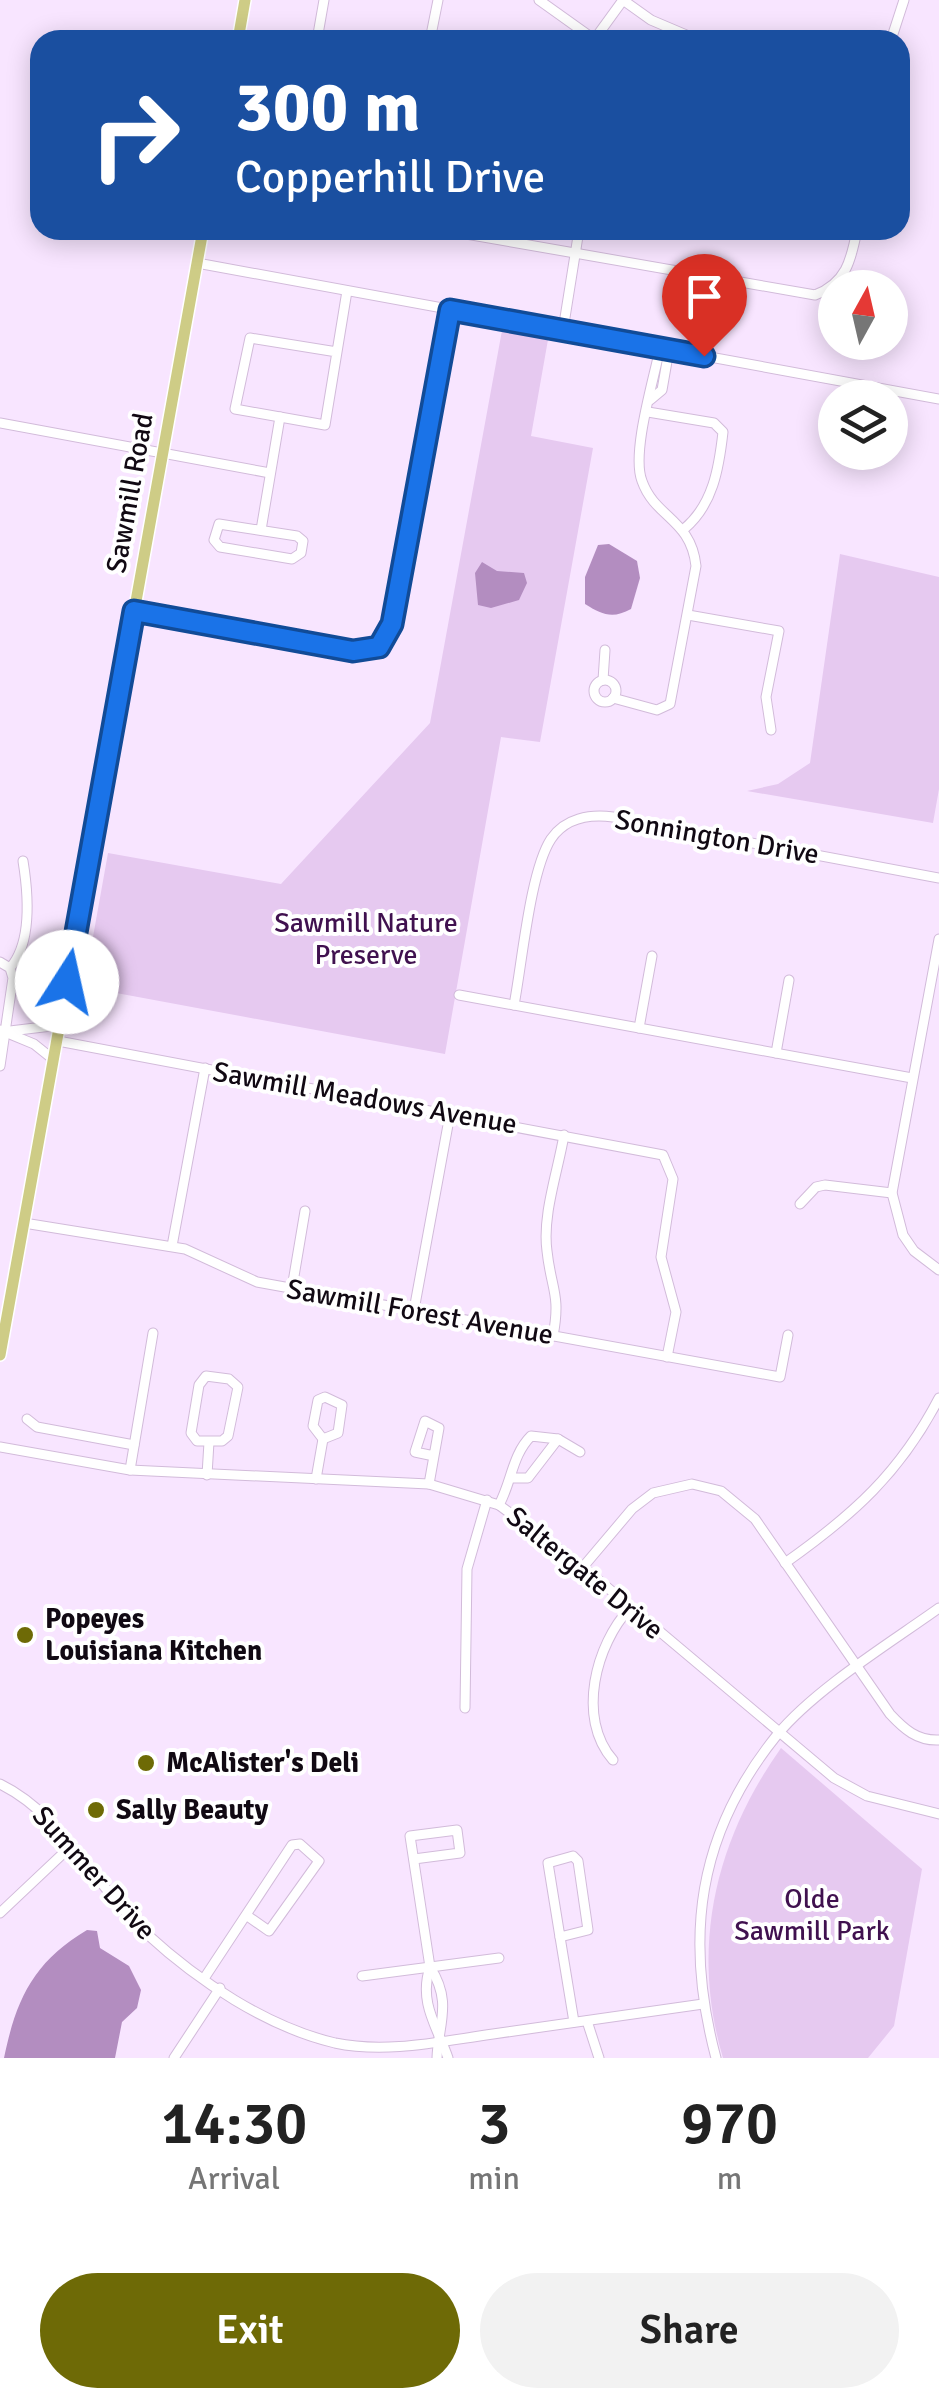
<!DOCTYPE html>
<style>
body{margin:0;font-family:Signika,sans-serif;background:#f2f2f2;color:#222;height:100vh;display:flex;flex-direction:column;font-size:38px;white-space:nowrap}
*{box-sizing:border-box;margin:0}
p{font-size:32px;color:#767676}
.icon{flex:none;width:55px;height:55px;fill:none;stroke:currentColor;stroke-width:2;stroke-linecap:round;stroke-linejoin:round}
.map{position:relative;height:2058px;overflow:hidden}
.side{display:flex;flex-direction:column;background:#fff;flex:1}
.side>*{flex:none}
.top-card{position:absolute;left:30px;top:30px;width:880px;height:210px;border-radius:30px;box-shadow:0 5px 25px #0003;background:#1a4fa0;color:#fff;overflow:hidden}
.needle{width:65px;rotate:8deg}
.fabs{position:absolute;left:818px;top:270px;display:grid;gap:20px}
.fabs a{display:grid;place-items:center;width:90px;height:90px;border-radius:50%;background:#fff;box-shadow:0 5px 25px #0003;font-size:50px}
.pin{position:absolute;display:grid;place-items:center;width:85px;height:85px;color:#fff;margin:-102px -42px;border-radius:50% 50% 50% 0;rotate:-45deg;box-shadow:0 0 10px #0007}
.pin .icon{rotate:45deg}
.me{position:absolute;width:110px;margin:-55px;rotate:10deg;stroke-linejoin:round;filter:drop-shadow(0 0 8px #0008)}
.turn{display:flex;align-items:center;gap:35px;height:210px;padding:0 40px;font-size:45px}
.turn .icon{width:130px;height:130px;stroke-width:2.5}
.turn b{display:block;font-size:70px;line-height:85px}
.eta{display:flex;justify-content:space-evenly;align-items:center;height:170px;text-align:center}
.eta b{font-size:60px;font-weight:600;line-height:70px}
.action{display:flex;gap:20px;margin-top:auto;padding:20px 40px}
.action a{flex:1;height:115px;border-radius:60px;background:#6e6a06;color:#fff;font-size:40px;font-weight:600;line-height:115px;text-align:center}
.action a+a{background:#f2f2f2;color:#222}
.map>svg:first-child{display:block}
.green{fill:#e6c9f0}
.water{fill:#b38dc0}
.lines{fill:none;stroke-linecap:round;stroke-linejoin:round}
.minor-casing{stroke:#d2bbda;stroke-width:11}
.major-casing{stroke:#fff;stroke-width:14}
.minor{stroke:#fff;stroke-width:9}
.major{stroke:#cecc86;stroke-width:11}
.route-casing{stroke:#114b97;stroke-width:25}
.route{stroke:#1a73e8;stroke-width:18}
.poi-dot{fill:#6e6a06;stroke:#fff;stroke-width:4}
.labels{text-anchor:middle;dominant-baseline:central;stroke-width:8;stroke-linejoin:round;paint-order:stroke}
.street-label{font-size:28px;fill:#110913;stroke:#fff}
.park-label{font-size:28px;fill:#40114f;stroke:#fff}
.poi-label{font-size:28px;font-weight:bold;fill:#110913;stroke:#fff;text-anchor:start}
</style>
<div class="map">
<svg width="939" height="2058" viewBox="0 0 939 2058">
<rect width="100%" height="100%" fill="#f8e5ff"/>
<g class="green">
<path d="M503,325L549,334L531,436L593,448L540,742L501,737L445,1054L84,987L108,853L281,884L430,723Z"/>
<path d="M840,554L939,577V789L933,823L747,791L778,784L810,763Z"/>
<path d="M781,1748L922,1869L894,2026L868,2058H723C690,1947 715,1841 781,1748Z"/>
</g>
<g class="water">
<path d="M609,544L637,561L640,578L631,609C613,619 602,615 585,604V577L598,545Z"/>
<path d="M482,562L497,571L524,573L527,583L519,600L491,608L478,605L475,573Z"/>
<path d="M87,1930L97,1931L100,1948L129,1966L141,1990L137,2008L122,2022L115,2058H4C16,2000 33,1962 87,1930Z"/>
</g>
<g class="lines">
<defs>
<g id="minor">
<path d="M539,0L595,40"/>
<path d="M623,0L651,20L698,40"/>
<path d="M317,40L324,0"/>
<path d="M430,40L438,0"/>
<path d="M594,40L623,0"/>
<path d="M891,40L904,0"/>
<path d="M443,230L815,295C846,283 851,261 857,230"/>
<path d="M197,263L939,399"/>
<path d="M563,330L579,230"/>
<path d="M337,352L250,338L235,409L325,425L347,291"/>
<path d="M650,400L662,390L669,350"/>
<path d="M648,412L714,423L723,432C719,468 713,505 684,529"/>
<path d="M0,423L270,473"/>
<path d="M219,524L297,536L303,541L301,553L292,559L220,547L214,540Z"/>
<path d="M261,530L280,417"/>
<path d="M134,611L353,651L379,647L392,624L450,310"/>
<path d="M688,615L779,631L766,697L771,730"/>
<path d="M603,680L605,650"/>
<circle cx="605" cy="691" r="11"/>
<path d="M613,698L657,710L670,704L696,566C691,519 655,518 642,481C631,453 654,379 660,348"/>
<path d="M939,939L892,1193L903,1235L914,1251L939,1270"/>
<path d="M0,962L10,968L13,978L0,1066"/>
<path d="M10,968C33,942 28,892 23,861"/>
<path d="M459,995L912,1078"/>
<path d="M514,1005C522,964 530,871 551,839C565,818 590,814 613,817L939,878"/>
<path d="M639,1028L652,956"/>
<path d="M0,1030L34,1044L54,1060"/>
<path d="M10,1031L60,1025"/>
<path d="M58,1041L663,1155L673,1179L661,1257L676,1312L667,1357"/>
<path d="M776,1053L789,980"/>
<path d="M800,1204L816,1187L825,1185L892,1193"/>
<path d="M24,1223L185,1249L257,1282L780,1377L788,1335"/>
<path d="M172,1246L205,1068"/>
<path d="M292,1288L305,1211"/>
<path d="M414,1310L450,1114"/>
<path d="M553,1336C561,1294 551,1289 547,1251C542,1215 558,1171 564,1135"/>
<path d="M206,1376L229,1379L238,1387L228,1436L222,1441H197L191,1433L199,1385Z"/>
<path d="M325,1397L342,1405L338,1433L323,1439L313,1426L318,1400Z"/>
<path d="M27,1419L37,1427L134,1445"/>
<path d="M558,1439L580,1452"/>
<path d="M0,1447L130,1470L429,1484L499,1505L583,1567L834,1778L867,1796L939,1814"/>
<path d="M130,1470L153,1333"/>
<path d="M207,1475L209,1442"/>
<path d="M316,1479L323,1439"/>
<path d="M429,1484L439,1428L425,1421L415,1452L434,1456"/>
<path d="M499,1505C512,1481 512,1455 531,1436L558,1439L528,1478H514"/>
<path d="M785,1563C853,1515 900,1473 939,1398"/>
<path d="M583,1567L632,1509L653,1493L692,1484L721,1491L755,1519L890,1714C904,1729 917,1741 939,1740"/>
<path d="M465,1708L467,1569L487,1500"/>
<path d="M613,1760C576,1718 596,1644 630,1608"/>
<path d="M0,1784C64,1815 95,1887 147,1934C198,1981 267,2027 335,2043C387,2054 442,2041 493,2034C563,2024 633,2014 703,2004"/>
<path d="M573,1856L578,1861L588,1930L560,1937L548,1863Z"/>
<path d="M414,1859L460,1853L457,1830L410,1836L430,1967C453,2003 438,2024 437,2058"/>
<path d="M0,1913L71,1846"/>
<path d="M560,1937L574,2022"/>
<path d="M430,1967C418,2003 438,2028 448,2058"/>
<path d="M362,1976L499,1958"/>
<path d="M205,1977L292,1845L300,1844L319,1861L269,1931L246,1915"/>
<path d="M587,2021L599,2058"/>
<path d="M174,2058L220,1988"/>
<path d="M716,2058C684,1938 697,1834 777,1735C815,1689 890,1643 939,1608"/>
</g>
<g id="major">
<path d="M238,40L245,0"/>
<path d="M0,1355L203,230"/>
</g>
</defs>
<use href="#minor" class="minor-casing"/>
<use href="#major" class="major-casing"/>
<use href="#minor" class="minor"/>
<use href="#major" class="major"/>
</g>
<g class="lines">
<defs>
<path id="route" d="M67,982L134,611L353,651L379,647L392,624L450,310L704,356"/>
</defs>
<use href="#route" class="route-casing"/>
<use href="#route" class="route"/>
</g>
<g class="poi-dot">
<circle cx="25" cy="1635" r="10"/>
<circle cx="146" cy="1763" r="10"/>
<circle cx="96" cy="1810" r="10"/>
</g>
<g class="labels">
<g class="street-label">
<text transform="translate(130 493) rotate(-80)">Sawmill Road</text>
<text transform="translate(717 837) rotate(10)">Sonnington Drive</text>
<text transform="translate(365 1098) rotate(10)">Sawmill Meadows Avenue</text>
<text transform="translate(420 1312) rotate(10)">Sawmill Forest Avenue</text>
<text transform="translate(585 1573) rotate(39)">Saltergate Drive</text>
<text transform="translate(94 1873) rotate(48)">Summer Drive</text>
</g>
<g class="park-label">
<text x="366" y="923">Sawmill Nature<tspan x="366" dy="32">Preserve</tspan></text>
<text x="812" y="1899">Olde<tspan x="812" dy="32">Sawmill Park</tspan></text>
</g>
<g class="poi-label">
<text x="45" y="1619">Popeyes<tspan x="45" dy="32">Louisiana Kitchen</tspan></text>
<text x="166" y="1763">McAlister's Deli</text>
<text x="116" y="1810">Sally Beauty</text>
</g>
</g>
</svg>
<div class="fabs">
<a><svg class="needle" viewBox="-14 -14 28 28"><path d="M0-13l5 13h-10z" fill="#e53935"/><path d="M0 13l5-13h-10z" fill="#767676"/></svg></a>
<a><svg class="icon" aria-label="layers" viewBox="0 0 24 24"><path d="M12 4l9 5-9 5-9-5zM3 14l9 5 9-5"/></svg></a>
</div>
<div class="pin" style="left:704px;top:356px;background:#d93025"><svg class="icon" aria-label="arrive" viewBox="0 0 24 24"><path d="M6 21V4h12l-3 4 3 4H6"/></svg></div>
<svg class="me" style="left:67px;top:982px" viewBox="-20 -20 40 40"><circle r="19" fill="#fff"/><path d="M0-13L10 11 0 6-10 11z" fill="#1a73e8"/></svg>
<div class="top-card">
<div class="turn"><svg class="icon" aria-label="right" viewBox="0 0 24 24"><path d="M7 20v-9h11M14 6l5 5-5 5"/></svg><div><b>300 m</b>Copperhill Drive</div></div>
</div>
</div>
<section class="side">
<div class="eta">
<div><b>14:30</b><p>Arrival</p></div>
<div><b>3</b><p>min</p></div>
<div><b>970</b><p>m</p></div>
</div>
<div class="action"><a>Exit</a><a>Share</a></div>
</section>
